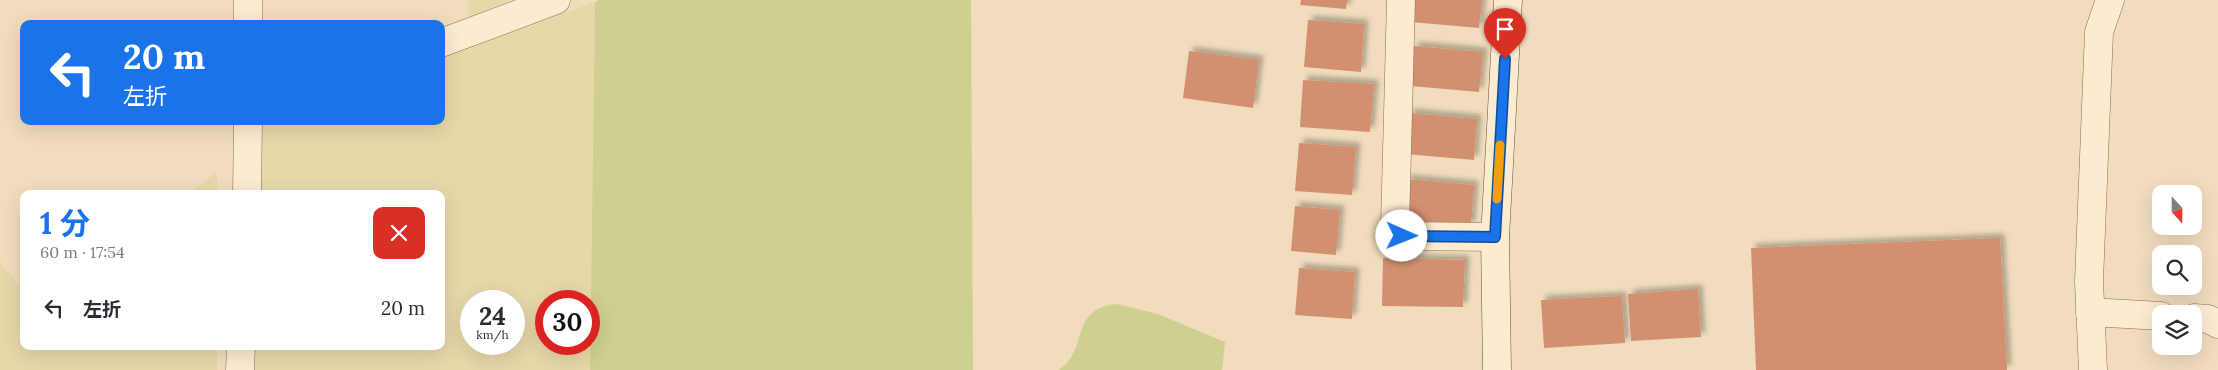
<!DOCTYPE html>
<html lang="ja">
<meta charset="utf-8">
<style>
body{margin:0;font-family:Lora,"Noto Sans JP",serif;background:#f7f7f7;color:#2b2b33;height:100vh;display:flex;flex-direction:column;font-size:19px;white-space:nowrap}
*{box-sizing:border-box;margin:0}
p{font-size:16px;color:#7c7c81}
.icon{flex:none;width:28px;height:28px;fill:none;stroke:currentColor;stroke-width:2;stroke-linecap:round;stroke-linejoin:round}
.map{position:relative;flex:1;overflow:hidden}
.drawer{position:absolute;left:20px;top:190px;width:425px;height:160px;display:flex;flex-direction:column;background:#fff;border-radius:10px;box-shadow:0 5px 20px #0002}
.drawer>*{flex:none}
.guide{position:absolute;left:20px;top:20px;width:425px;height:105px;border-radius:10px;box-shadow:0 5px 20px #0002;background:#1a73e8;color:#fff;overflow:hidden}
.needle{width:32px;rotate:159deg}
.controls{position:absolute;left:2152px;top:185px;display:grid;gap:10px}
.controls a{display:grid;place-items:center;width:50px;height:50px;border-radius:10px;background:#fff;box-shadow:0 5px 20px #0002;font-size:25px}
.speed{position:absolute;left:460px;top:290px;display:flex;gap:10px;font-size:25px;font-weight:700;text-align:center}
.speed>*{display:grid;place-content:center;width:65px;height:65px;border-radius:50%;background:#fff;box-shadow:0 5px 20px #0002;line-height:1}
.speed small{font-size:12px;font-weight:400}
.speed .limit{border:8px solid #d22;background:#fff;color:#111}
.pin{position:absolute;display:grid;place-items:center;width:42px;height:42px;color:#fff;margin:-51px -21px;border-radius:50% 50% 50% 0;rotate:-45deg;box-shadow:0 0 5px #0007}
.pin .icon{rotate:45deg}
.me{position:absolute;width:55px;margin:-28px;rotate:91deg;stroke-linejoin:round;filter:drop-shadow(0 0 4px #0008)}
.turn{display:flex;align-items:center;gap:18px;height:105px;padding:0 20px;font-size:22px}
.turn .icon{width:65px;height:65px;stroke-width:2.5}
.turn b{display:block;font-size:35px;line-height:42px}
.round{display:grid;place-items:center;flex:none;width:52px;height:52px;border-radius:10px;background:#f7f7f7}
.head{display:flex;align-items:center;justify-content:space-between;height:85px;padding:0 20px}
h1{font-size:30px;font-weight:700;line-height:38px;color:#1a73e8}
ul{padding:0;list-style:none}
li{display:flex;align-items:center;gap:15px;height:65px;padding:0 20px}
li div{flex:1}
li b{display:block;font-size:19px}
li em{font-style:normal}
.map>svg:first-child{display:block}
.farmland{fill:#e7d8a9;fill-rule:evenodd}
.green{fill:#ced090}
.building{fill:#d3906f;filter:url(#shadow)}
.lines{fill:none;stroke-linecap:round;stroke-linejoin:round}
.street-casing{stroke:#8a6c55;stroke-width:29}
.secondary-casing{stroke:#6c4d38;stroke-width:29}
.street{stroke:#fcebd0;stroke-width:28}
.secondary{stroke:#fcebd0;stroke-width:28}
.route-casing{stroke:#114b97;stroke-width:12}
.route{stroke:#1a73e8;stroke-width:9}
.slow{stroke:#f59e0b;stroke-width:9}
</style>
<div class="map">
<svg width="2218" height="370" viewBox="0 0 2218 370">
<defs>
<filter id="shadow"><feDropShadow dx="4.5" dy="-4.5" stdDeviation="2.5" flood-color="#0004"/></filter>
</defs>
<rect width="100%" height="100%" fill="#f1ddbd"/>
<g class="farmland">
<path d="M467,0H512L469,17Z"/>
<path d="M595,2L590,370H247L248,346H441V194H252L254,121H441V56ZM471,301H514V344H471ZM546,301H589V344H546Z"/>
<path d="M217,172V194H187Z"/>
<path d="M0,262L24,292V346H217V370H0Z"/>
</g>
<g class="green">
<path d="M599,0H971L973,370H590L595,2Z"/>
<path d="M1117,304L1158,314L1225,342L1222,370H1059C1090,349 1068,309 1117,304Z"/>
</g>
<g class="building">
<path d="M1301,0H1347L1346,9L1300,5Z"/>
<path d="M1413,0H1482L1479,28L1411,22Z"/>
<path d="M1308,20L1364,24L1361,72L1304,67Z"/>
<path d="M1414,46L1483,52L1479,92L1411,86Z"/>
<path d="M1189,51L1259,60L1253,108L1183,98Z"/>
<path d="M1303,80L1374,84L1370,132L1300,127Z"/>
<path d="M1409,113L1477,119L1474,160L1406,154Z"/>
<path d="M1299,143L1356,147L1352,195L1295,191Z"/>
<path d="M1406,179L1474,185L1471,226L1402,220Z"/>
<path d="M1295,206L1340,210L1336,255L1291,251Z"/>
<path d="M2000,238L2007,370H1756L1751,248Z"/>
<path d="M1383,258L1465,260L1463,307L1382,306Z"/>
<path d="M1299,268L1355,272L1352,319L1295,315Z"/>
<path d="M1698,289L1701,337L1631,341L1628,294Z"/>
<path d="M1622,296L1625,343L1544,348L1541,300Z"/>
</g>
<g class="lines">
<defs>
<g id="street">
<path d="M1401,0L1395,226L1403,236L1495,237"/>
<path d="M248,24V0"/>
<path d="M441,43L556,0"/>
<path d="M247,194L248,121"/>
<path d="M2090,312L2161,316"/>
<path d="M2194,318L2208,319L2218,324"/>
<path d="M240,370L241,346"/>
<path d="M2093,370L2089,281L2099,32L2110,0"/>
</g>
<path id="secondary" d="M1497,370L1495,237L1508,0"/>
</defs>
<use href="#street" class="street-casing"/>
<use href="#secondary" class="secondary-casing"/>
<use href="#street" class="street"/>
<use href="#secondary" class="secondary"/>
</g>
<g class="lines">
<defs>
<path id="route" d="M1402,236L1495,237L1505,59"/>
</defs>
<use href="#route" class="route-casing"/>
<use href="#route" class="route"/>
<path class="slow" d="M1497,199L1500,145"/>
</g>
</svg>
<div class="controls">
<a><svg class="needle" viewBox="-14 -14 28 28"><path d="M0-13l5 13h-10z" fill="#e53935"/><path d="M0 13l5-13h-10z" fill="#7c7c81"/></svg></a>
<a><svg class="icon" aria-label="search" viewBox="0 0 24 24"><circle cx="10" cy="10" r="6"/><path d="M15 15l6 6"/></svg></a>
<a><svg class="icon" aria-label="layers" viewBox="0 0 24 24"><path d="M12 4l9 5-9 5-9-5zM3 14l9 5 9-5"/></svg></a>
</div>
<div class="speed"><div>24<small>km/h</small></div><div class="limit">30</div></div>
<div class="pin" style="left:1505px;top:59px;background:#d93025"><svg class="icon" aria-label="arrive" viewBox="0 0 24 24"><path d="M6 21V4h12l-3 4 3 4H6"/></svg></div>
<svg class="me" style="left:1402px;top:236px" viewBox="-20 -20 40 40"><circle r="19" fill="#fff"/><path d="M0-13L10 11 0 6-10 11z" fill="#1a73e8"/></svg>
<div class="guide">
<div class="turn"><svg class="icon" aria-label="left" viewBox="0 0 24 24"><path d="M17 20v-9H6M10 6l-5 5 5 5"/></svg><div><b>20 m</b>左折</div></div>
</div>
<section class="drawer">
<div class="head"><div><h1>1 分</h1><p>60 m · 17:54</p></div><a class="round" style="background:#d93025;color:#fff"><svg class="icon" aria-label="close" viewBox="0 0 24 24"><path d="M6 6l12 12M18 6L6 18"/></svg></a></div>
<ul>
<li><svg class="icon" aria-label="left" viewBox="0 0 24 24"><path d="M17 20v-9H6M10 6l-5 5 5 5"/></svg><div><b>左折</b></div><em>20 m</em></li>
</ul>
</section>
</div>
